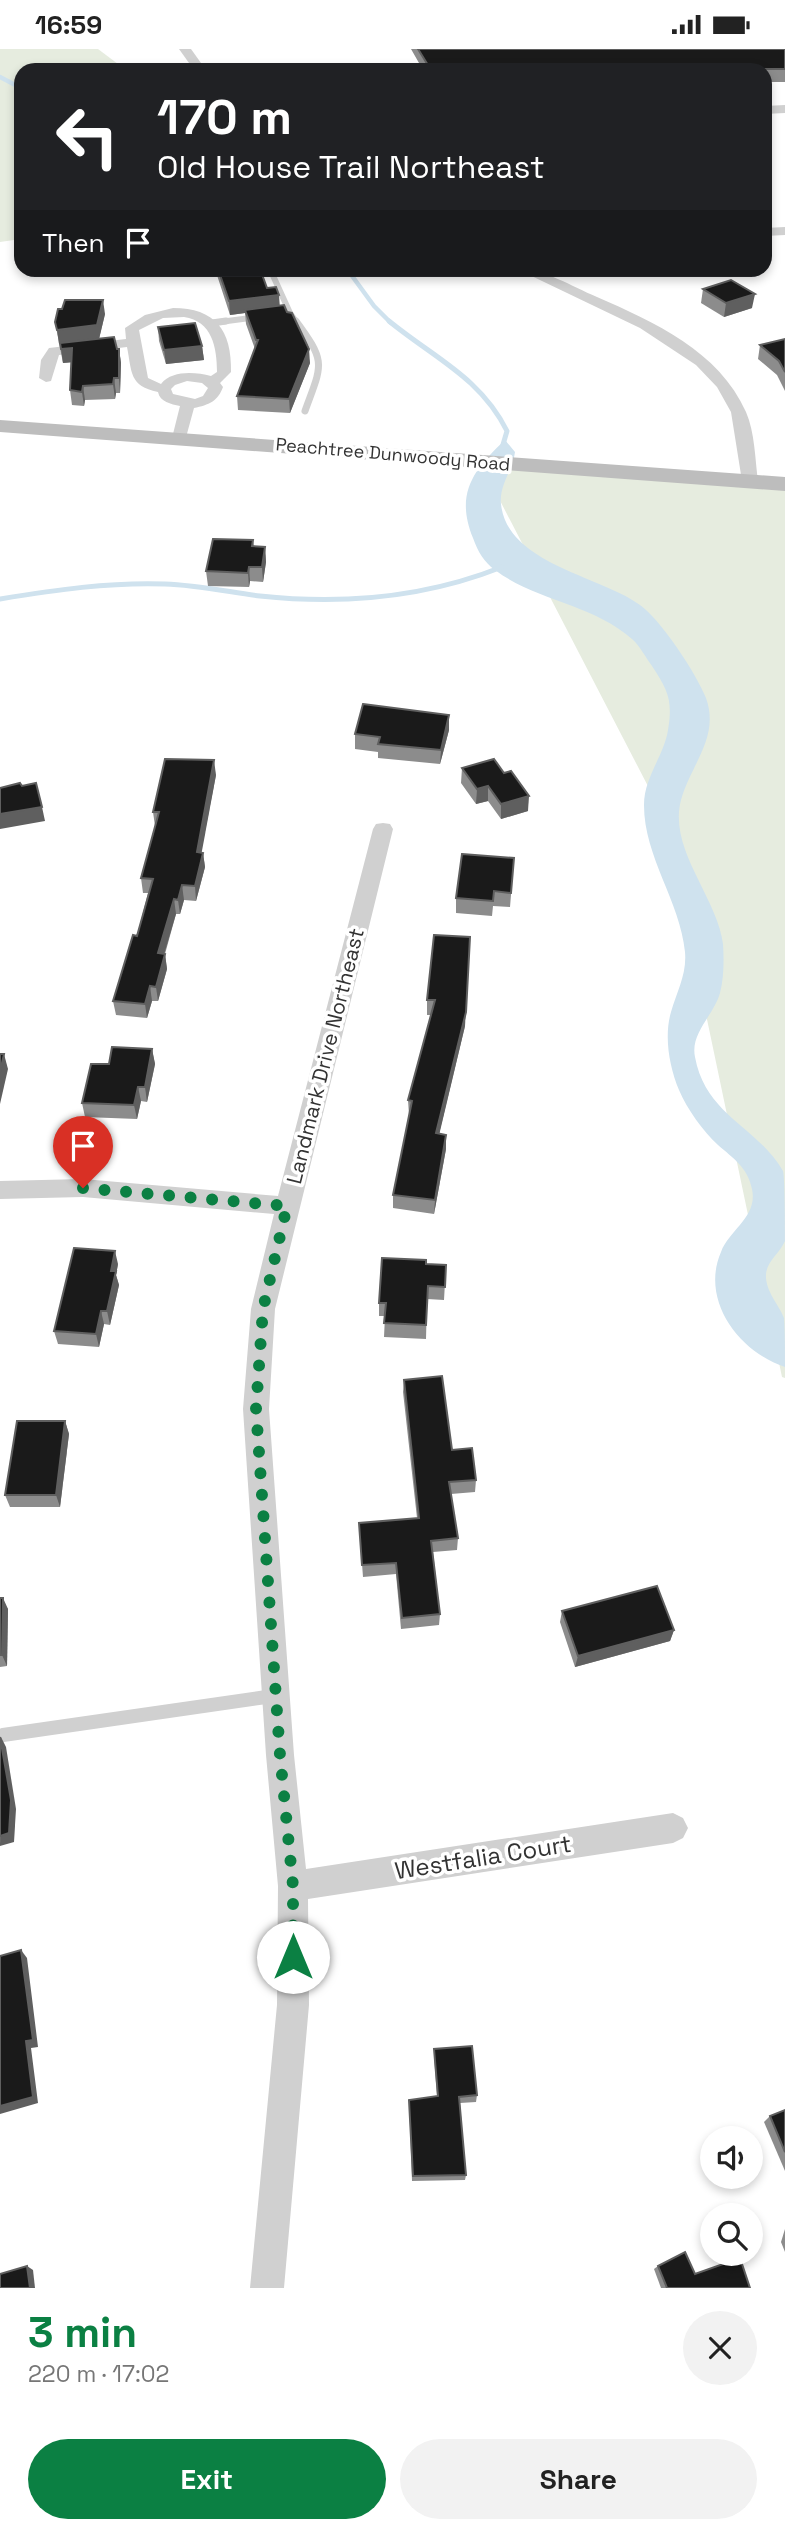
<!DOCTYPE html>
<meta charset="utf-8">
<style>
body{margin:0;font-family:"Space Grotesk",sans-serif;background:#f2f2f2;color:#222;height:100vh;display:flex;flex-direction:column;font-size:26px;white-space:nowrap}
*{box-sizing:border-box;margin:0}
p{font-size:23px;color:#767676}
.icon{flex:none;width:38px;height:38px;fill:none;stroke:currentColor;stroke-width:2;stroke-linecap:round;stroke-linejoin:round}
.map{position:relative;height:2239px;overflow:hidden}
.side{display:flex;flex-direction:column;background:#fff;flex:1}
.side>*{flex:none}
.hud{position:absolute;left:14px;top:14px;width:758px;height:214px;border-radius:21px;box-shadow:0 4px 10px #0003;background:#202124;color:#fff;overflow:hidden}
.tools{position:absolute;left:700px;top:2077px;display:grid;gap:14px}
.tools a{display:grid;place-items:center;width:63px;height:63px;border-radius:50%;background:#fff;box-shadow:0 4px 10px #0003;font-size:35px}
.pin{position:absolute;display:grid;place-items:center;width:60px;height:60px;color:#fff;margin:-72px -30px;border-radius:50% 50% 50% 0;rotate:-45deg;box-shadow:0 0 7px #0007}
.pin .icon{rotate:45deg}
.me{position:absolute;width:77px;margin:-38px;rotate:0deg;stroke-linejoin:round;filter:drop-shadow(0 0 5px #0008)}
.turn{display:flex;align-items:center;gap:24px;height:147px;padding:0 28px;font-size:32px}
.turn .icon{width:91px;height:91px;stroke-width:2.5}
.turn b{display:block;font-size:49px;line-height:60px}
.then{display:flex;align-items:center;height:66px;padding:0 28px;background:#0003;gap:14px;font-size:26px}
.round{display:grid;place-items:center;flex:none;width:74px;height:74px;border-radius:37px;background:#f2f2f2}
.headline{display:flex;align-items:center;justify-content:space-between;height:119px;padding:0 28px}
h1{font-size:42px;font-weight:600;line-height:52px;color:#0b8043}
.action{display:flex;gap:14px;margin-top:auto;padding:14px 28px}
.action a{flex:1;height:80px;border-radius:42px;background:#0b8043;color:#fff;font-size:28px;font-weight:600;line-height:80px;text-align:center}
.action a+a{background:#f2f2f2;color:#222}
.status{display:flex;justify-content:space-between;align-items:center;height:49px;padding:0 35px;background:#fff;direction:ltr}
.status svg{height:19px;fill:currentColor}
.map>svg:first-child{display:block}
.green{fill:#e6ecdf}
.water{fill:#cfe2ee}
.lines{fill:none;stroke-linecap:round;stroke-linejoin:round}
.stream-far1{stroke:#cfe2ee;stroke-width:4.5}
.stream{stroke:#cfe2ee;stroke-width:5}
.service-far2{stroke:#d0d0d0;stroke-width:6}
.service-far1{stroke:#d0d0d0;stroke-width:7}
.service{stroke:#d0d0d0;stroke-width:14}
.minor{fill:#d0d0d0;fill-rule:evenodd}
.secondary{fill:#bdbdbd;fill-rule:evenodd}
.wall{fill:#8c8c8c}
.shaded-wall{fill:#5f5f5f}
.building{fill:#1a1a1a;stroke:#5f5f5f;stroke-width:2}
.route{stroke:#0b8043;stroke-width:12;stroke-dasharray:0 21.6}
.labels{text-anchor:middle;dominant-baseline:central;stroke-width:7;stroke-linejoin:round;paint-order:stroke}
.far-street-label{font-size:18px;fill:#333;stroke:#fff}
.street-label{font-size:21px;fill:#333;stroke:#fff}
.near-street-label{font-size:24px;fill:#333;stroke:#fff}
</style>
<div class="status"><b>16:59</b><svg viewBox="0 0 49 12"><path d="M0 12V9h3v3zM5 12V6h3v6zM10 12V3h3v9zM15 12V0h3v12zM26 1h20v11H26zM47 4h2v5h-2z"/></svg></div>
<div class="map">
<svg width="785" height="2239" viewBox="0 0 785 2239">
<rect width="100%" height="100%" fill="#fff"/>
<g class="green">
<path d="M0,0H98L126,21H21V190L0,193Z"/>
<path d="M480,413L785,434V1329L782,1328L665,770Z"/>
</g>
<path class="water" d="M505,391L515,403C513,421 499,436 501,455C507,515 601,527 640,556C661,571 696,624 706,649C720,688 691,715 681,751C668,800 717,848 723,895C724,910 724,929 720,944C714,966 690,984 695,1008C706,1067 757,1077 783,1122C785,1129 785,1184 785,1192C780,1204 767,1212 766,1225C765,1242 778,1254 784,1269C785,1282 785,1303 785,1318C739,1303 700,1251 721,1203C730,1180 758,1168 752,1140C748,1119 733,1109 718,1096C703,1082 687,1060 679,1041C669,1017 664,987 671,963C677,942 687,925 685,903C680,852 644,808 644,756C644,728 664,707 668,681C673,652 668,641 652,617C646,609 640,597 632,590C593,555 536,552 495,521C484,513 478,503 473,489C455,445 473,421 505,391Z"/>
<g class="lines">
<g class="stream-far1">
<path d="M0,28L21,39"/>
<path d="M347,220L374,257L391,274"/>
</g>
<g class="stream">
<path d="M389,272C434,309 480,328 507,382L502,399"/>
<path d="M0,550C55,541 109,533 165,535C197,536 229,543 260,547C344,556 424,549 502,518"/>
</g>
<g class="service-far2">
<path d="M270,220L290,264L277,266"/>
<path d="M290,264L297,274"/>
<path d="M212,274L258,268"/>
</g>
<g class="service-far1">
<path d="M296,272C327,314 322,315 305,362"/>
<path d="M212,274L226,272"/>
</g>
<path class="service" d="M3,1686L273,1647"/>
<g class="minor">
<path d="M179,0H191L206,21H194Z"/>
<path d="M785,56V64L765,65V57Z"/>
<path d="M785,178V186L765,187V179Z"/>
<path d="M517,220C545,220 571,237 597,248C654,273 719,302 746,363C755,384 755,410 758,432L756,435L750,437L742,432L731,363L717,338L696,316L640,279Z"/>
<path d="M173,259C215,259 232,281 231,323L220,334L223,338C218,352 209,356 194,359L185,392H175L172,389L180,357C171,355 160,353 158,343C129,337 132,323 127,298L59,306L51,332L46,333L39,329L41,311L49,299L126,290L125,279L145,266ZM184,268C212,272 217,298 217,323L211,327C195,323 172,321 161,335L148,329L139,281L163,269ZM187,332L202,334L208,339L203,347L195,350L173,345L171,340L175,336Z"/>
<path d="M383,774L390,775L393,780L275,1260L269,1360L294,1706L306,1820L673,1764L683,1769L688,1779L683,1789L673,1794L308,1850L309,1956L284,2239H250L277,1956L278,1837L266,1706L243,1360L251,1260L274,1165L83,1148L0,1150V1132L83,1130L278,1147L373,780L376,775Z"/>
</g>
<path class="secondary" d="M0,371L785,428V442L0,383Z"/>
</g>
<g class="wall">
<path d="M411,0H785V33H765V21H423Z"/>
<path d="M215,220H260L267,239L280,257L310,314L290,364L238,361L237,347L255,300L246,275L245,264L230,266Z"/>
<path d="M703,240L752,259L724,268L701,254Z"/>
<path d="M105,265L99,290L117,300H119L121,314L120,344H116L115,350L85,351L84,357L72,356L70,341L72,313L63,314L55,273Z"/>
<path d="M158,278L202,297L204,311L166,315L159,292Z"/>
<path d="M785,290V342L777,326L758,310L760,296Z"/>
<path d="M253,491L254,497L265,498L266,513L263,533L250,532L249,538L208,537L206,522Z"/>
<path d="M449,666V681L440,715L378,709V703L355,700V685Z"/>
<path d="M462,719L504,724L528,762L501,770L488,752L476,755L461,734Z"/>
<path d="M216,726L201,803L203,804L205,818L196,852L184,851L180,865H176L165,905L167,920L158,952H152L147,969L116,966L113,952L137,887L148,844H143L141,829L155,777L153,763Z"/>
<path d="M514,809L510,858L493,857L492,867L456,864V849Z"/>
<path d="M434,886L465,977L439,1085L446,1100L434,1165L393,1159V1146L409,1066L408,1051L431,966H427V951Z"/>
<path d="M152,1000L155,1015L147,1053L141,1052L137,1070L85,1068L82,1054L109,1015Z"/>
<path d="M118,1215L116,1226L119,1236L110,1276L104,1275L99,1298L58,1295L54,1282Z"/>
<path d="M426,1215L446,1216L444,1251L427,1250L426,1290L384,1288L385,1267H379V1254Z"/>
<path d="M404,1331L452,1401L476,1431L475,1443L451,1445L458,1489L457,1501L433,1503L440,1565L439,1576L401,1580L396,1525L363,1528L359,1474L417,1469L403,1343Z"/>
<path d="M65,1372L69,1385L60,1458H10L5,1446Z"/>
<path d="M0,1549L8,1560L7,1617L0,1618Z"/>
<path d="M562,1562L674,1581L670,1592L575,1618L560,1573Z"/>
<path d="M434,2000L477,2046L476,2053L460,2054L466,2126L465,2131L412,2132L409,2051L437,2047L434,2007Z"/>
<path d="M785,2061V2122L764,2073L770,2067Z"/>
<path d="M785,2180V2203L781,2193Z"/>
<path d="M658,2217L695,2225L750,2239H661L654,2220Z"/>
</g>
<g class="shaded-wall">
<path d="M755,245L752,259L724,268L726,254Z"/>
<path d="M279,246L280,260L245,261V264L230,266L229,252Z"/>
<path d="M103,251L105,265L99,290L59,295L57,281Z"/>
<path d="M202,297L204,311L166,315L164,301Z"/>
<path d="M72,299L75,313L63,314L61,300Z"/>
<path d="M119,300L121,314L120,344L119,329Z"/>
<path d="M309,300L310,314L290,364L289,350Z"/>
<path d="M114,329L116,344L115,350L113,335Z"/>
<path d="M83,337L85,351L84,357L82,343Z"/>
<path d="M265,498L266,513L263,533L262,518Z"/>
<path d="M249,518L250,532L249,538L248,524Z"/>
<path d="M449,666V681L440,715L441,701Z"/>
<path d="M214,711L216,726L199,818L197,803Z"/>
<path d="M488,737V752L476,755L477,740Z"/>
<path d="M529,747L528,762L501,770V755Z"/>
<path d="M42,758L45,772L0,780V765Z"/>
<path d="M203,804L205,818L196,852L195,837Z"/>
<path d="M182,836L184,851L180,865L178,851Z"/>
<path d="M174,850L176,865L160,919L158,904Z"/>
<path d="M470,888L465,977L436,1099V1084Z"/>
<path d="M165,905L167,920L158,952L156,938Z"/>
<path d="M150,937L152,952L147,969L145,955Z"/>
<path d="M152,1000L155,1015L147,1053L145,1038Z"/>
<path d="M4,1005L8,1020L0,1055V1023Z"/>
<path d="M138,1038L141,1052L137,1070L134,1056Z"/>
<path d="M446,1086V1100L434,1165L435,1151Z"/>
<path d="M115,1202L118,1215L116,1226L119,1236L110,1276L107,1262L111,1222Z"/>
<path d="M101,1262L104,1275L99,1298L96,1285Z"/>
<path d="M65,1372L69,1385L60,1458L56,1446Z"/>
<path d="M3,1549L8,1560L7,1617L2,1606Z"/>
<path d="M674,1581L670,1592L575,1618L578,1607Z"/>
<path d="M1,1688L6,1698L16,1760L14,1793L0,1797Z"/>
<path d="M21,1901L27,1909L38,1998L31,1999L38,2054L0,2065V2057L26,1992Z"/>
<path d="M27,2217L33,2221L35,2239H30Z"/>
</g>
<g class="building">
<path d="M418,0H785V20L431,21Z"/>
<path d="M218,220H260L267,239L276,238L279,246L229,252Z"/>
<path d="M731,231L755,245L726,254L703,240Z"/>
<path d="M65,251H103L97,276L57,281L55,273L58,260H62Z"/>
<path d="M284,256L287,263L292,264L309,300L289,350L237,347L258,291H256L245,261Z"/>
<path d="M195,274L202,297L164,301L158,278Z"/>
<path d="M114,288L117,300H119V329H114L113,335L83,337L82,343L70,341L72,299L61,300L60,294Z"/>
<path d="M785,290V323L779,312L760,296Z"/>
<path d="M213,490L253,491L252,497L265,498L262,518H249L248,524L206,522Z"/>
<path d="M363,655L449,666L441,701L378,695L380,688L355,685Z"/>
<path d="M165,710L214,711L197,803L203,804L195,837L182,836L178,851L174,850L158,904L165,905L156,938L150,937L145,955L113,952L133,886L137,887L153,830L141,829L159,763H153Z"/>
<path d="M494,710L504,724L511,722L529,747L501,755L488,737L477,740L462,719Z"/>
<path d="M20,734L22,737L36,734L42,758L0,765V739Z"/>
<path d="M462,805L514,809L511,844L494,842L493,852L456,849Z"/>
<path d="M434,886L470,888L466,963L436,1084L446,1086L435,1151L393,1146L412,1052L408,1051L435,951H427Z"/>
<path d="M112,998L152,1000L145,1038H138L134,1056L82,1054L91,1015H109Z"/>
<path d="M0,1005H4L0,1023Z"/>
<path d="M74,1199L115,1202L111,1222H116L107,1262H101L96,1285L54,1282Z"/>
<path d="M382,1209L426,1211V1215L446,1216L445,1238L428,1237L426,1276L384,1274L386,1254H379Z"/>
<path d="M442,1327L452,1401L472,1399L476,1431L449,1433L458,1489L431,1492L440,1565L402,1569L396,1514L362,1516L359,1474L419,1469L404,1331Z"/>
<path d="M17,1372H65L56,1446H5Z"/>
<path d="M657,1537L674,1581L578,1607L562,1562Z"/>
<path d="M0,1549H3L2,1606H0Z"/>
<path d="M0,1688L11,1751L9,1784L0,1787Z"/>
<path d="M21,1901L33,1991L26,1992L33,2048L0,2057V1907Z"/>
<path d="M472,1997L477,2046L459,2048L466,2126L413,2127L409,2051L438,2047L434,2000Z"/>
<path d="M785,2061V2103L770,2067Z"/>
<path d="M685,2203L695,2225L740,2209L750,2239H667L658,2217Z"/>
<path d="M27,2217L30,2239H0V2225Z"/>
</g>
<g class="lines">
<path class="route" d="M83,1139L287,1157L263,1260L256,1360L280,1706L293,1837V1908"/>
</g>
<g class="labels">
<g class="far-street-label">
<text transform="translate(393 405) rotate(5)">Peachtree Dunwoody Road</text>
</g>
<g class="street-label">
<text transform="translate(325 1007) rotate(-76)">Landmark Drive Northeast</text>
</g>
<g class="near-street-label">
<text transform="translate(483 1808) rotate(-9)">Westfalia Court</text>
</g>
</g>
</svg>
<div class="tools">
<a><svg class="icon" aria-label="sound" viewBox="0 0 24 24"><path d="M4 9h4l5-4v14l-5-4H4zM17 9q2 3 0 6"/></svg></a>
<a><svg class="icon" aria-label="search" viewBox="0 0 24 24"><circle cx="10" cy="10" r="6"/><path d="M15 15l6 6"/></svg></a>
</div>
<div class="pin" style="left:83px;top:1139px;background:#d93025"><svg class="icon" aria-label="arrive" viewBox="0 0 24 24"><path d="M6 21V4h12l-3 4 3 4H6"/></svg></div>
<svg class="me" style="left:293px;top:1908px" viewBox="-20 -20 40 40"><circle r="19" fill="#fff"/><path d="M0-13L10 11 0 6-10 11z" fill="#0b8043"/></svg>
<div class="hud">
<div class="turn"><svg class="icon" aria-label="left" viewBox="0 0 24 24"><path d="M17 20v-9H6M10 6l-5 5 5 5"/></svg><div><b>170 m</b>Old House Trail Northeast</div></div>
<div class="then">Then<svg class="icon" aria-label="arrive" viewBox="0 0 24 24"><path d="M6 21V4h12l-3 4 3 4H6"/></svg></div>
</div>
</div>
<section class="side">
<div class="headline"><div><h1>3 min</h1><p>220 m · 17:02</p></div><a class="round"><svg class="icon" aria-label="close" viewBox="0 0 24 24"><path d="M6 6l12 12M18 6L6 18"/></svg></a></div>
<div class="action"><a>Exit</a><a>Share</a></div>
</section>
